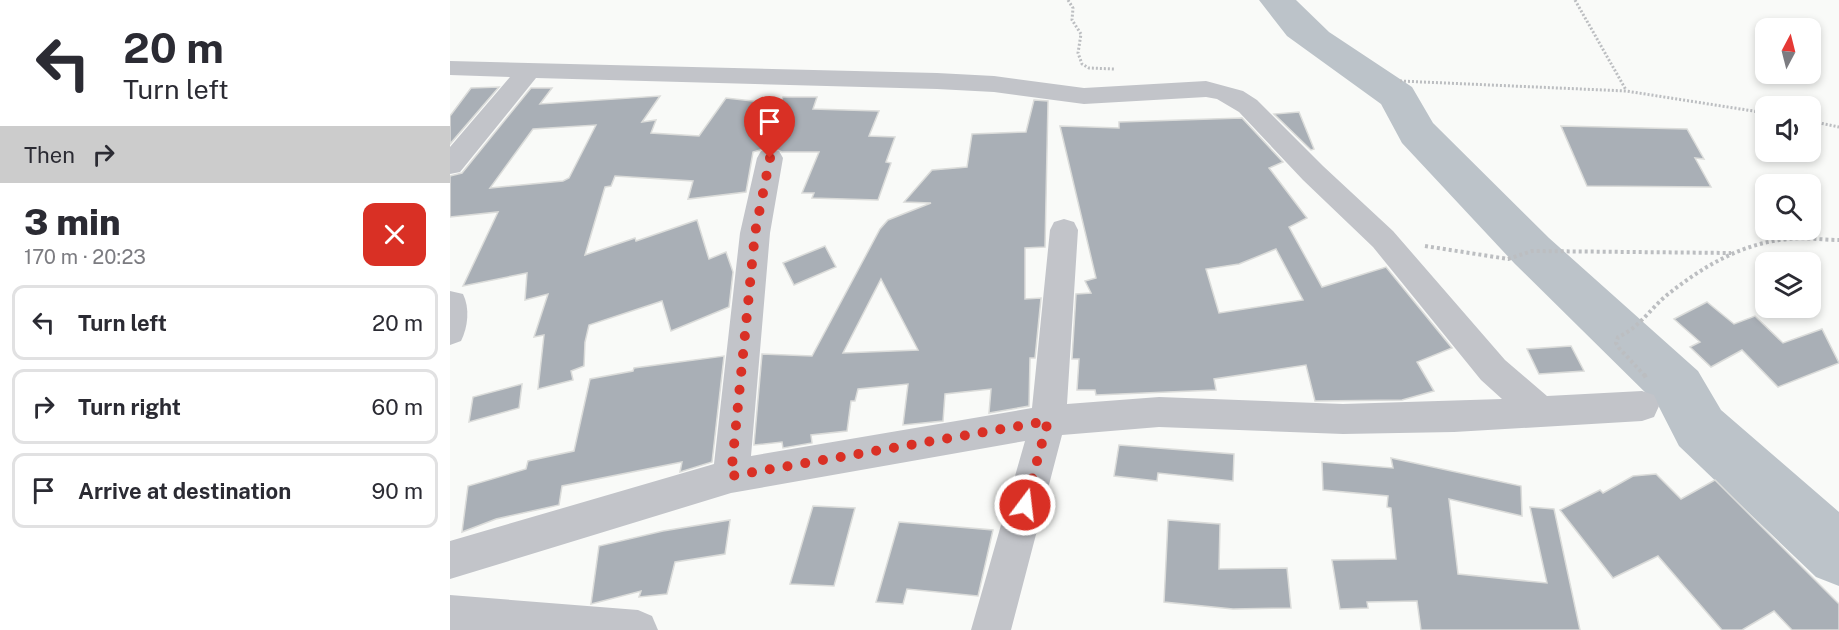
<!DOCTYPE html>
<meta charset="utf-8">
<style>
body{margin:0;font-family:"Public Sans",sans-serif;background:#f2f2f3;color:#2b2b33;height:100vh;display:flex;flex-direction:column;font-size:22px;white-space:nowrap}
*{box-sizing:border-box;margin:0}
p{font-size:20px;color:#7c7c81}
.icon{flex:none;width:33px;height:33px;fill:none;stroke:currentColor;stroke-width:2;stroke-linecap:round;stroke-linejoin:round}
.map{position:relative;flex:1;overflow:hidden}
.side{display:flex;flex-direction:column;background:#fff;width:450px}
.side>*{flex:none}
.hud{background:#fff;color:#2b2b33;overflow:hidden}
.needle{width:39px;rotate:7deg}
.controls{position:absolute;left:1305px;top:18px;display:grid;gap:12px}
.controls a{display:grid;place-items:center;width:66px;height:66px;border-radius:12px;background:#fff;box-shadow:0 3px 9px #0003;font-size:30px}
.pin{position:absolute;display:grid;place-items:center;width:51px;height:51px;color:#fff;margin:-62px -26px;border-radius:50% 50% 50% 0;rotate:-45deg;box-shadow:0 0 6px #0007}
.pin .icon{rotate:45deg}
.me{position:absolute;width:66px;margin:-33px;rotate:15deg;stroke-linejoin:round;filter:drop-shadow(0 0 4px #0008)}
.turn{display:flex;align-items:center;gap:21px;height:126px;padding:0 24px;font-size:27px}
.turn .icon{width:78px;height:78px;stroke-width:2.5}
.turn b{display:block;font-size:42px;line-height:51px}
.then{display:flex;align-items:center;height:57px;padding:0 24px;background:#0003;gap:12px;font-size:22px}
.round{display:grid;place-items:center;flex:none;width:63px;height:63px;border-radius:12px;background:#f2f2f3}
.summary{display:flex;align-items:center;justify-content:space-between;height:102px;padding:0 24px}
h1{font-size:36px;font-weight:800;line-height:45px}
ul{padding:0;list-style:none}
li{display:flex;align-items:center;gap:18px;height:75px;margin:0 12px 9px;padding:0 12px;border:3px solid #e1e1e2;border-radius:12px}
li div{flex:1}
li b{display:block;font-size:22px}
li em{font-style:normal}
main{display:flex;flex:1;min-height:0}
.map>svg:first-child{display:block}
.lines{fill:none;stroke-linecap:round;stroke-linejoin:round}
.river{fill:#bcc3c9;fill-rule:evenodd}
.building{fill:#a9afb6;stroke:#dbdcda;stroke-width:1.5;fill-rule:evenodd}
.path-far2{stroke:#bcbec1;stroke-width:3;stroke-dasharray:2 2;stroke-linecap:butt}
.path-far1{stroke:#bcbec1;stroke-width:4;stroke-dasharray:3 3;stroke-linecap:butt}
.path{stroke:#bcbec1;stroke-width:4.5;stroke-dasharray:4 4;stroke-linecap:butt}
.street{fill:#c2c4c9;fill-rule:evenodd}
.route{stroke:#d93025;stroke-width:10;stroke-dasharray:0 18}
</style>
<main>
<section class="side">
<div class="hud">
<div class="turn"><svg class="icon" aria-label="left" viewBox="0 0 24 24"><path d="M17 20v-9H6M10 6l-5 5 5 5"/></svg><div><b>20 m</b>Turn left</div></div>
<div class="then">Then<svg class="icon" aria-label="right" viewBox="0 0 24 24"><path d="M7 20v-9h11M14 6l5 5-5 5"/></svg></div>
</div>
<div class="summary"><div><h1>3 min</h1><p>170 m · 20:23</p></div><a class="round" style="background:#d93025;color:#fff"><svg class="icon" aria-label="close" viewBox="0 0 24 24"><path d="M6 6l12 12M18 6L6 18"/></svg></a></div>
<ul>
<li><svg class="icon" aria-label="left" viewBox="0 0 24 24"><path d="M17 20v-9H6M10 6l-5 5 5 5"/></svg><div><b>Turn left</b></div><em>20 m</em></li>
<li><svg class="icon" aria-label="right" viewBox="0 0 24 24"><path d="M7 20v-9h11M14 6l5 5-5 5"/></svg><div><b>Turn right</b></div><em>60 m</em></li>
<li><svg class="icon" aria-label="arrive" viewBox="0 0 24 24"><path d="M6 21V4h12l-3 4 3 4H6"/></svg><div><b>Arrive at destination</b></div><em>90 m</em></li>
</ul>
</section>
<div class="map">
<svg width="1389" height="630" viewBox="0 0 1389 630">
<rect width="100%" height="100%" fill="#f9faf8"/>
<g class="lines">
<path class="river" d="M809,0H846L879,32L962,87L983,123L1099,238L1248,371L1271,410L1389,512V586L1366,577L1229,446L1208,405L1065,264L952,143L931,104L837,36Z"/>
</g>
<g class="building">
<path d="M49,87L0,144V116L21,88Z"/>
<path d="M81,88H102L90,104L210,96L192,122L206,120L201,133L249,136L276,98L330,104L333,97H367L363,109L429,111L419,136L445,137L436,162L441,163L428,200L362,198L364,193H352L369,152H332L320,147L303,152L296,192L238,199L243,181L165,176L161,186L155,187L135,255L185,238L186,241L247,220L259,259L276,252L283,272L279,307L221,331L212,301L139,325L135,342L134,366L121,371L123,380L88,389L94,335L84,337L98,294L75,300L77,273L13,286L48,212L0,217V176L12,173ZM146,125L119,178L113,181L40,188L83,129Z"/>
<path d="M584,100L598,101L595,247L575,248V299L591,298L585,358H580L579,406L539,413L541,389L495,394L493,421L453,425L458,384L408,389L405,401H401L397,431L361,435L362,443L333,448L332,442L304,445L312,354L362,356L430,229L438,220L481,203L454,202L482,170L517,167L522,134L576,132ZM431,279L468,350L393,353Z"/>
<path d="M849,112L864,149L861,150L824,114Z"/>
<path d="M792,118L833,162L819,168L857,218L839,227L872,287L936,267L1002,348L967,362L984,391L952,400L865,401L856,365L764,379L766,390L646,395L645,390H627L629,359H622L626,294L641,293L635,281L646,278L610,126L669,128V122ZM826,249L853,300L769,313L756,269L789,264Z"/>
<path d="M1111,126L1237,129L1254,159L1245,158L1261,187L1137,186Z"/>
<path d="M375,246L386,267L344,285L333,263Z"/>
<path d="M1257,302L1284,324L1305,316L1333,343L1372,329L1389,363L1328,387L1292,350L1261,367L1240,347L1250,342L1224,319Z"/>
<path d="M1121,346L1134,371L1089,374L1077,349Z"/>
<path d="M274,356L262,462L230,472L232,462L112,486L109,505L46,519L12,532L18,486L76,469L78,461L124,451L140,379L183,371L184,368Z"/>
<path d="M72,384L69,408L19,422L23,397Z"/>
<path d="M669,445L784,454L783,481L708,473L707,481L664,476Z"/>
<path d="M941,458L1071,486L1072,516L999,499L1008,574L1097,583L1080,507L1104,509L1130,630H971L967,601L917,602L918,608L890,609L882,560L946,559L941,508L937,507L938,496L873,490L872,462L943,468Z"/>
<path d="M1206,474L1231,499L1265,480L1389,604V630H1342L1324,611L1292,630H1272L1208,556L1163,578L1110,510L1150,490L1153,493L1183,476Z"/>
<path d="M363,506L405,508L384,586L340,584Z"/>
<path d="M280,520L275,554L225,562L217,594L189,597L191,591L141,604L149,546L213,531Z"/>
<path d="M718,520L770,524L769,569L837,568L841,608L783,609L714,602Z"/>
<path d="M449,522L543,530L528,596L457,589L453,604L426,602Z"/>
</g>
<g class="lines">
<g class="path-far2">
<path d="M618,0L623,8L622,20L631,34L628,53L632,64L639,68L665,69"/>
<path d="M1125,0L1176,90"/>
<path d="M950,81L1176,91L1316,113"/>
<path d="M1360,121L1389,127"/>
</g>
<g class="path-far1">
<path d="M975,246L1058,259L1082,251L1281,253"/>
<path d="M1195,376L1169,348L1166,343L1168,337C1189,328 1200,309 1217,295C1252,267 1292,243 1338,239C1355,237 1372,240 1389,240"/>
</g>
<path class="path" d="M1194,374L1196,378"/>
<g class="street">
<path d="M0,61L487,73L544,76L634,88L756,81L793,91L807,100L873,166L943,231L1055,360L1097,396L1192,391L1204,395L1209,406L1204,417L1192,421L1004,432L893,434L709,427L612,435L561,630H521L575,441L281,493L0,579V541L264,464L290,233L307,158L311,151L320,149L329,151L333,158L320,233L301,456L582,408L600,230L604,222L614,219L624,222L628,230L617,404L709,397L893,404L1052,399L1031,380L923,247L853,180L789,112L767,99L756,97L634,104L544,92L487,89L86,78L10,172L0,174V147L60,77L0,75Z"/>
<path d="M0,291L13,294C20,308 18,327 11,341L0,345Z"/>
<path d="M0,595L188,610L202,616L208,630H0Z"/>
</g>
</g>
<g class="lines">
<path class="route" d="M320,158L305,233L281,476L598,421L575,505"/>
</g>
</svg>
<div class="controls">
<a><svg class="needle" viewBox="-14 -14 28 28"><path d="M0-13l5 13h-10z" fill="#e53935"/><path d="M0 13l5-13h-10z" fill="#7c7c81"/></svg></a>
<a><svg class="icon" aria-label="sound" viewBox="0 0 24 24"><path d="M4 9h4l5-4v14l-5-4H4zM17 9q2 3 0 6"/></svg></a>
<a><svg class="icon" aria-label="search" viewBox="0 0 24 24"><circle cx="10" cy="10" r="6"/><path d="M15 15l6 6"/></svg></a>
<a><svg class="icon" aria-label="layers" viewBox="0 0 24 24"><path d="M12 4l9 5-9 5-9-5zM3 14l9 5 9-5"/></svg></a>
</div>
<div class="pin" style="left:320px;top:158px;background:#d93025"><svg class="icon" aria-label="arrive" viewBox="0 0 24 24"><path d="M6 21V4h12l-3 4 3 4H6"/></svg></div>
<svg class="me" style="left:575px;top:505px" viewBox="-20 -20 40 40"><circle r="17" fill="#d93025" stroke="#fff" stroke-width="3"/><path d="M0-11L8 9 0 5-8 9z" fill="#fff"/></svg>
</div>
</main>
